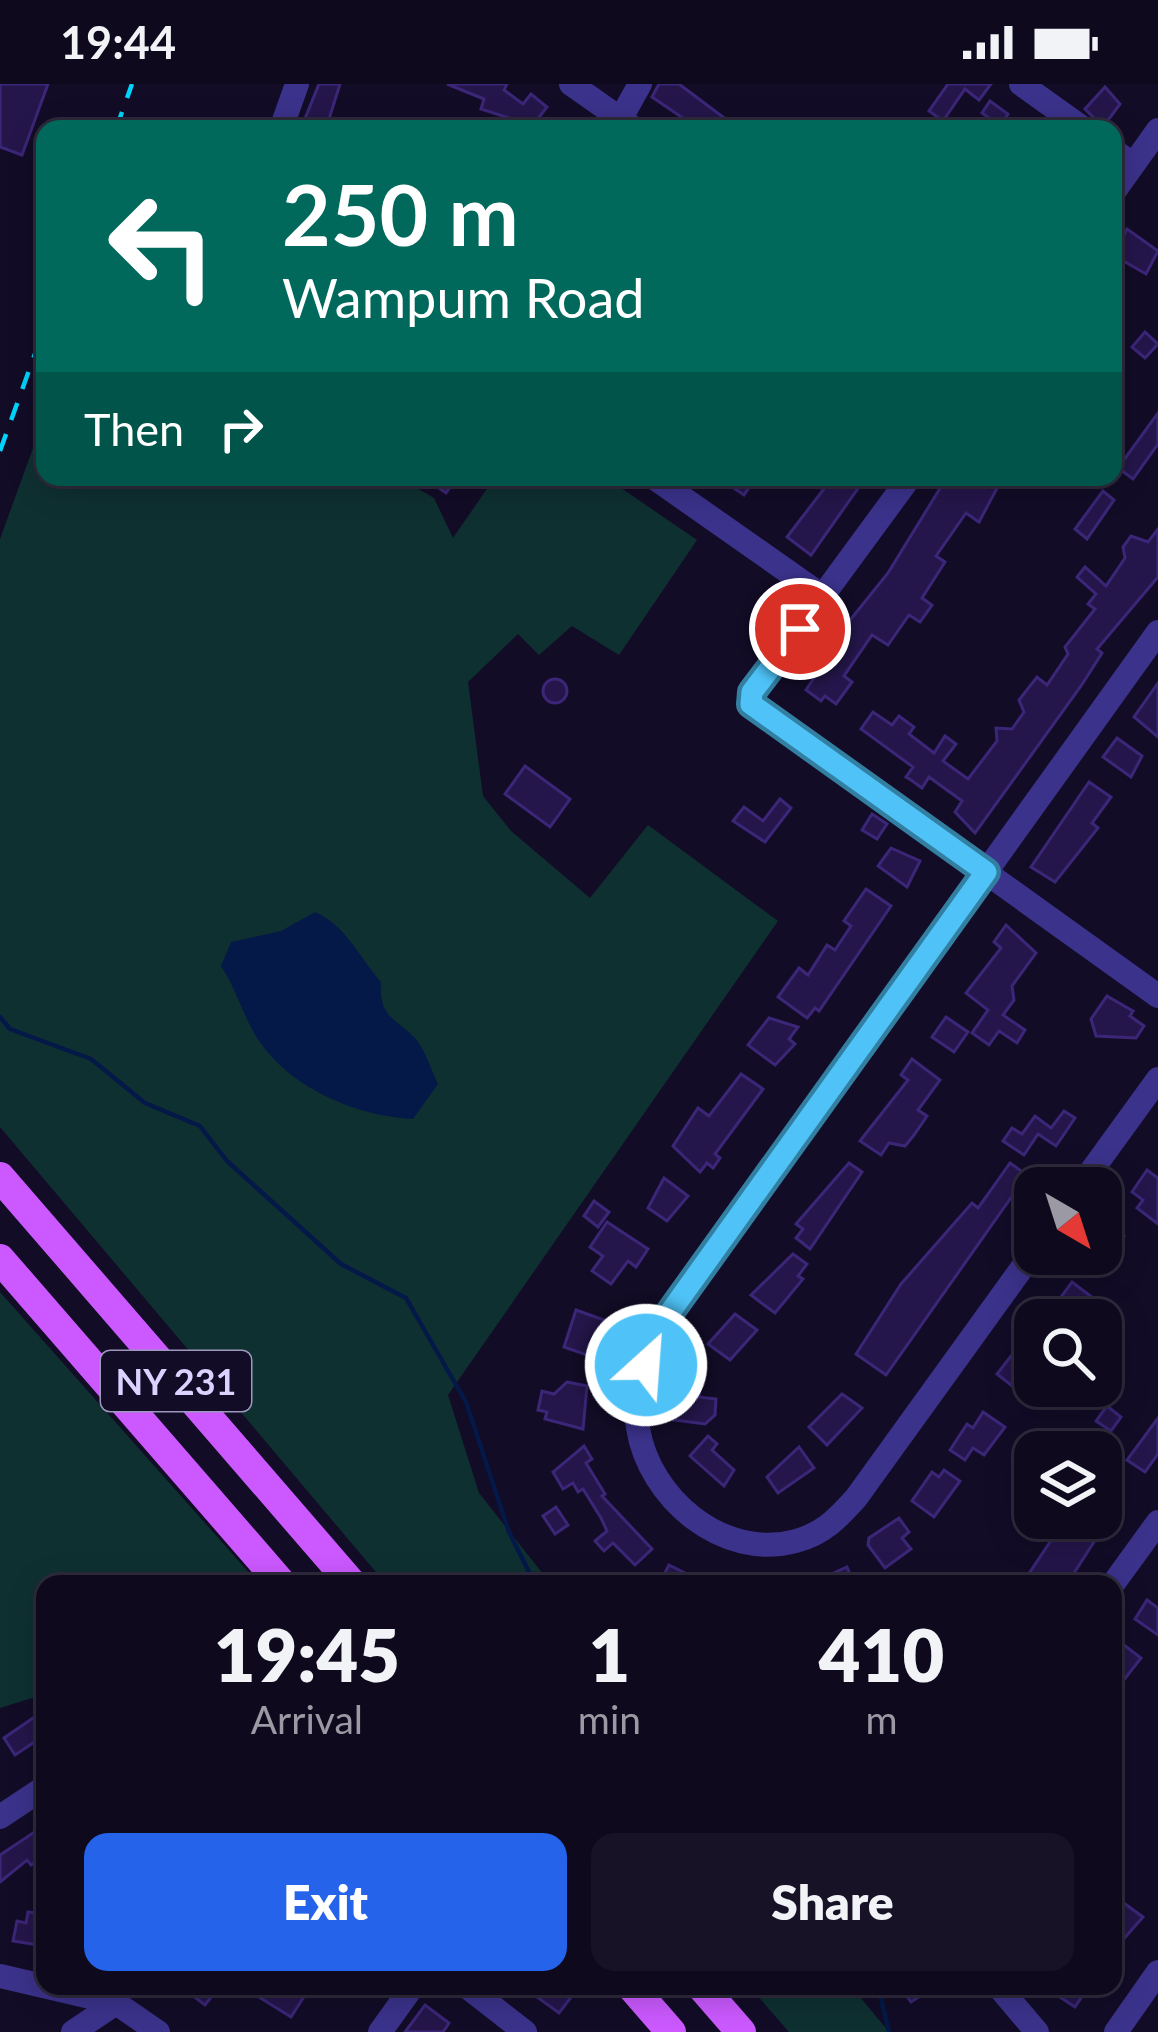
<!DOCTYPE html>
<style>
body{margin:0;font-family:Lato,sans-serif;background:#171226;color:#f1f3f6;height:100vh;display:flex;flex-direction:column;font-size:45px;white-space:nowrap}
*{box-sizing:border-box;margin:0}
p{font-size:39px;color:#9b9aa4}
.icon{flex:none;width:66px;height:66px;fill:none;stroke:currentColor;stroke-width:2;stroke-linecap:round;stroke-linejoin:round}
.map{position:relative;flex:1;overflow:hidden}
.details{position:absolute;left:36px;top:1491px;width:1086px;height:420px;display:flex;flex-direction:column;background:#0e091d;border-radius:24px;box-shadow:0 6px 30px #0003,0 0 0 3px #2e2a3b}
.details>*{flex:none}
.banner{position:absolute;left:36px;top:36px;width:1086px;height:366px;border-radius:24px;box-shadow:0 6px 30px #0003,0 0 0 3px #2e2a3b;background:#00695c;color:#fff;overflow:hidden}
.needle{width:78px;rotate:141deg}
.buttons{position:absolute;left:1014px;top:1083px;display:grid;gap:24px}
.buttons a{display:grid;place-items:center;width:108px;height:108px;border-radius:24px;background:#0e091d;box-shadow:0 6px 30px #0003,0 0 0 3px #2e2a3b;font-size:60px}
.pin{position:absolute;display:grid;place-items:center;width:102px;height:102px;color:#fff;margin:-51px;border:6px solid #fff;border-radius:50%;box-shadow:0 3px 12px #0007}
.me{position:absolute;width:132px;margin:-66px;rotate:26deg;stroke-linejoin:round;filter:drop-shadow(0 0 9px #0008)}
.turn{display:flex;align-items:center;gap:42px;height:252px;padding:0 48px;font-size:54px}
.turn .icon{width:156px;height:156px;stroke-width:2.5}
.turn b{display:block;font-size:84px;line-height:102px}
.then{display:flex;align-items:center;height:114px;padding:0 48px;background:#0003;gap:24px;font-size:45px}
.eta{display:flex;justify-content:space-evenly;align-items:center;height:204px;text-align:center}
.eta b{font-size:72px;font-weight:800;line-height:84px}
.action{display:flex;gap:24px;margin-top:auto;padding:24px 48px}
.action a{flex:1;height:138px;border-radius:24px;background:#2563eb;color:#fff;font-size:48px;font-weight:800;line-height:138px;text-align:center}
.action a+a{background:#171226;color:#f1f3f6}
.status{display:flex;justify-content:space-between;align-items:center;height:84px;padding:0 60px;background:#0e091d;direction:ltr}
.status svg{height:33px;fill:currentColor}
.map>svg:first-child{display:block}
.green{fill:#0f3031}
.water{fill:#041948}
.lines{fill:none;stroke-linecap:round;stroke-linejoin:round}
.stream{stroke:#041948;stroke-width:4.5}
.building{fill:#24164a;stroke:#3b2678;stroke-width:3}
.minor{stroke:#3b328b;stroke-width:24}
.major{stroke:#cb59ff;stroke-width:30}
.rail{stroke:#00d4fd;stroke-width:4.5;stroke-dasharray:18 15;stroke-linecap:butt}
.route-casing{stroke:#337fa1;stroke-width:30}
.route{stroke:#4fc3f7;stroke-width:21}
.labels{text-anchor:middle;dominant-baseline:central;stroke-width:9;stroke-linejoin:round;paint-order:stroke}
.shield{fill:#120c27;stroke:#9e97be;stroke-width:3}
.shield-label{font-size:36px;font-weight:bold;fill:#dad2ff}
</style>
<div class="status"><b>19:44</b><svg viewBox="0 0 49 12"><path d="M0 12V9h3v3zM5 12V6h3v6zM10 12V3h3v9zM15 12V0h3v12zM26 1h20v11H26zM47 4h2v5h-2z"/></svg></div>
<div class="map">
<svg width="1158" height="1948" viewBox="0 0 1158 1948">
<rect width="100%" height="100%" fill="#120c27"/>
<g class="green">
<path d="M45,331V393H374L385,401L405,397L434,414L453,454L495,393H605L697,456L619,571L572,542L539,571L518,550L468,598L483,712L511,747L590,814L648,741L778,837L448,1311L479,1409L551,1500H386L0,1043V455Z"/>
<path d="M0,1208L259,1500H45V1610L0,1624Z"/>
<path d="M749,1902H851L889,1948H789Z"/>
</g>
<path class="water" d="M315,828C347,842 358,872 381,898C379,933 393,932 415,954C425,965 431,986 438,1000L413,1035C357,1032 293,1006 259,957C243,933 237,906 221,882L231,858L281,847Z"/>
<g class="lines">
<g class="stream">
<path d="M0,933L10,945L91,975L145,1019L200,1042L227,1077L341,1180L406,1214L466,1318L509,1448L535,1500"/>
<path d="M878,1902L889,1948"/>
</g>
</g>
<g class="building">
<path d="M0,0H48L22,71L0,63Z"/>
<path d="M319,0H340L329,35L352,45L302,42Z"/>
<path d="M447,0H507L504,6L523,20L531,10L547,23L530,45H508L515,36L481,25L484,15Z"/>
<path d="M659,0H679L739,45H699L652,13Z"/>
<path d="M948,0H991L979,16L965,5L943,37L929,27Z"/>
<path d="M1105,3L1120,20L1103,43L1085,25Z"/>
<path d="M990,17L1008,30L1000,42L982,29Z"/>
<path d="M1127,145L1158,167L1146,190L1113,171Z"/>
<path d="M1145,248L1158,260L1145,274L1132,263Z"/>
<path d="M1158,329V360L1133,395L1118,384Z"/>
<path d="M423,393H457L446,409Z"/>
<path d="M717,393H756L744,411Z"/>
<path d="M833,393H866L811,471L787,453Z"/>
<path d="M947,393H1003L979,438L966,429L936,472L945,478L922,514L932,521L920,538L909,531L888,561L872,551L844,592L852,598L836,620L825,612L821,617L806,606L834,564L830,561L888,489Z"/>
<path d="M1103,407L1114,416L1087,455L1075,445Z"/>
<path d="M1158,445V493L1097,565L1102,569L1081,602L975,749L955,728L962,717L929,693L922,704L911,696L906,693L913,683L861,645L873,628L892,641L899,632L914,643L909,650L934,669L945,652L956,660L943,677L968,695L997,657L996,644L1012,645L1024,628L1019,616L1037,593L1047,601L1068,570L1065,563L1095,525L1088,520L1096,510L1077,493L1085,483L1106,502L1125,474L1123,463L1131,452L1148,458Z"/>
<circle cx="555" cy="607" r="12"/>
<path d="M1158,599V653L1134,633Z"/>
<path d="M1117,654L1142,672L1131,693L1103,673Z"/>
<path d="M525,682L570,715L550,743L505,710Z"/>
<path d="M1089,698L1111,713L1092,739L1098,744L1055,798L1031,783Z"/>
<path d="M780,715L791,724L765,758L733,737L744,723L763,737Z"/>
<path d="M872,730L887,740L877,755L862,746Z"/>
<path d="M891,764L920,777L907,803L878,782Z"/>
<path d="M866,805L891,822L819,927L815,924L807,934L778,913L799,884L808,891L827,861L835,866L851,842L844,837Z"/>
<path d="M1006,841L1036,869L1012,902L1014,916L1003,931L1025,946L1017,959L999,947L989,961L972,949L988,926L966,909L1001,864L994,858Z"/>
<path d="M1107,912L1133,927L1130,932L1144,942L1136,954L1096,952L1091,935Z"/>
<path d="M946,933L968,948L954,968L932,953Z"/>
<path d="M769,934L798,943L789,955L795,960L775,981L748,961Z"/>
<path d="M912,975L940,996L918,1026L927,1032L914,1051L905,1062L889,1059L881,1071L860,1057L908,996L901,991Z"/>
<path d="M741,990L763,1005L715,1070L720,1074L713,1084L707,1079L700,1088L673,1062L698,1024L709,1032Z"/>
<path d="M1064,1027L1075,1034L1056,1062L1038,1050L1024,1071L1003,1057L1012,1044L1022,1050L1035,1032L1051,1044Z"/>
<path d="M849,1079L862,1088L810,1165L796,1154L803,1145L796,1140Z"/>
<path d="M1010,1079L1027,1091L886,1291L856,1270L901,1200L972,1119L978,1124Z"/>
<path d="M1147,1086L1158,1094V1140L1137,1124L1143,1116L1132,1108Z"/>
<path d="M664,1094L688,1112L667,1137L648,1124Z"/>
<path d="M594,1117L609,1128L598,1143L584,1132Z"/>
<path d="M607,1138L648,1165L636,1183L628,1177L611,1200L592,1187L603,1172L590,1163Z"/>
<path d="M1107,1140L1124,1152L1101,1184V1149Z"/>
<path d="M793,1170L807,1180L798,1192L803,1195L775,1229L751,1211Z"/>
<path d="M1072,1198L1097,1217L1082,1236H1044Z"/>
<path d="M576,1226L604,1236L598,1265L593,1263L590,1272L564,1263Z"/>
<path d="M735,1230L757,1246L730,1276L708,1260Z"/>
<path d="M1022,1258L1035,1268V1300L1025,1312L997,1290Z"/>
<path d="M679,1296L701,1298L699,1313L716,1315L715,1331L705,1340L674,1336Z"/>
<path d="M567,1298L587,1302L583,1345L545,1335L547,1328L538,1326L542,1307L554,1310Z"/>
<path d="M842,1310L862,1324L827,1361L809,1343Z"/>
<path d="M1107,1322L1121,1333L1111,1347L1096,1337Z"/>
<path d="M983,1328L1005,1343L984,1371L973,1364L965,1376L950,1366L967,1340L973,1344Z"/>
<path d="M1158,1334V1370L1145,1388L1127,1376Z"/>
<path d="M708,1352L717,1360L712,1366L734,1386L724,1402L690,1372Z"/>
<path d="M584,1362L592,1375L586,1379L605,1410L602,1412L652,1465L635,1481L613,1459L604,1467L595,1457L607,1447L601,1434L583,1405L578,1408L573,1399L563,1405L553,1388Z"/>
<path d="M799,1363L814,1384L778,1409L767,1393Z"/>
<path d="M944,1386L960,1397L934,1433L912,1417L932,1388L939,1393Z"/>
<path d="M1101,1410L1117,1422L1067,1500H1022L1066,1434H1101Z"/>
<path d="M556,1423L568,1441L555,1450L543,1432Z"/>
<path d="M899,1434L909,1448L902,1454L911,1465L885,1484L868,1461L869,1454Z"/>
<path d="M669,1481L707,1500H669L661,1496Z"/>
<path d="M847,1483L854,1500H809Z"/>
<path d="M1147,1516L1158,1524V1551L1135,1535Z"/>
<path d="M1120,1558L1141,1574L1113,1610V1568Z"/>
<path d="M33,1634L45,1651L15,1671L4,1654Z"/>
<path d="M45,1741V1772L31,1781L27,1776L0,1798V1771Z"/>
<path d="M1121,1817L1143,1833L1121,1858L1113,1852V1828Z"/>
<path d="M28,1828L45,1830V1862L13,1857L17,1837L26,1839Z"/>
<path d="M180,1902H220L205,1921Z"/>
<path d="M241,1902H291L305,1911L291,1933Z"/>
<path d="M522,1902H559L572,1912L559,1929Z"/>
<path d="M900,1902H935L911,1918Z"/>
<path d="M1043,1902H1089L1075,1923Z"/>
<path d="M425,1921L449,1939L443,1948H405Z"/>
</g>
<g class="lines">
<g class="minor">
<path d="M571,0L635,45"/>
<path d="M1021,0L1084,45"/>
<path d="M281,45L297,0"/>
<path d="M615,45L640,0"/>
<path d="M1113,66L1133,80"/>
<path d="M1113,109L1158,46"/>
<path d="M653,393L824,513"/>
<path d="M910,393L752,608L751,620L1158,912"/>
<path d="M1079,1104L1158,995"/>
<path d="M1035,1166L856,1414C838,1434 823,1450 796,1457C723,1477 649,1414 638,1344C633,1313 645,1282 653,1252L1158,548"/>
<path d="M1113,1500L1158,1438"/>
<path d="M0,1733L45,1703"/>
<path d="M0,1892L116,1919L158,1948"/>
<path d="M466,1902L525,1948"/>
<path d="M998,1902L1037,1948"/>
<path d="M73,1948L116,1919"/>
<path d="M380,1948L413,1902"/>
<path d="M1116,1948L1158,1888"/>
</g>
<g class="major">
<path d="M0,1093L352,1500"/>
<path d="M0,1175L282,1500"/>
<path d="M631,1902L671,1948"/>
<path d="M701,1902L741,1948"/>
</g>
<g class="rail">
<path d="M116,45L132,0"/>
<path d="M0,367L45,242"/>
</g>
</g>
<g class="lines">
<defs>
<path id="route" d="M646,1281L653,1252L986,788L751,620L752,608L800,545"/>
</defs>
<use href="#route" class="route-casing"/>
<use href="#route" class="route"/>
</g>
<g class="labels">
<rect class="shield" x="101" y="1267" width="150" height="60" rx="9"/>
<g class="shield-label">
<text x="176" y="1297">NY 231</text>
</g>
</g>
</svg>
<div class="buttons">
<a><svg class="needle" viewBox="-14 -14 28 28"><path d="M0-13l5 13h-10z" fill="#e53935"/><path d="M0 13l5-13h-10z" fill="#9b9aa4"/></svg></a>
<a><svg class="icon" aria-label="search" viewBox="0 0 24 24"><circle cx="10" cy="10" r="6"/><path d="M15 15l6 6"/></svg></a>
<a><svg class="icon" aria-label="layers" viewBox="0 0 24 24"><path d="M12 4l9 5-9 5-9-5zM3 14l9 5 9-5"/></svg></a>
</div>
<div class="pin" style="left:800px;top:545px;background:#d93025"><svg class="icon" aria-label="arrive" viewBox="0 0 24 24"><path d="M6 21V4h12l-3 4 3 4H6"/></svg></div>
<svg class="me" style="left:646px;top:1281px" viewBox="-20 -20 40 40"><circle r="17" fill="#4fc3f7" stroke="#fff" stroke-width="3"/><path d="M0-11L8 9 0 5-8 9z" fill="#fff"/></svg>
<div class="banner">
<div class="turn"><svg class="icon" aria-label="left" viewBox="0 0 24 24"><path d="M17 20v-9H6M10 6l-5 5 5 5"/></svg><div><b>250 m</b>Wampum Road</div></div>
<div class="then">Then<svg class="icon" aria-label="right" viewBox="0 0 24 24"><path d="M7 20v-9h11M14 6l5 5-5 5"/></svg></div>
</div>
<section class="details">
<div class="eta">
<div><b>19:45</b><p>Arrival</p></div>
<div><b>1</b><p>min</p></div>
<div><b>410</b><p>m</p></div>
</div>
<div class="action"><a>Exit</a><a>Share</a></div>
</section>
</div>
